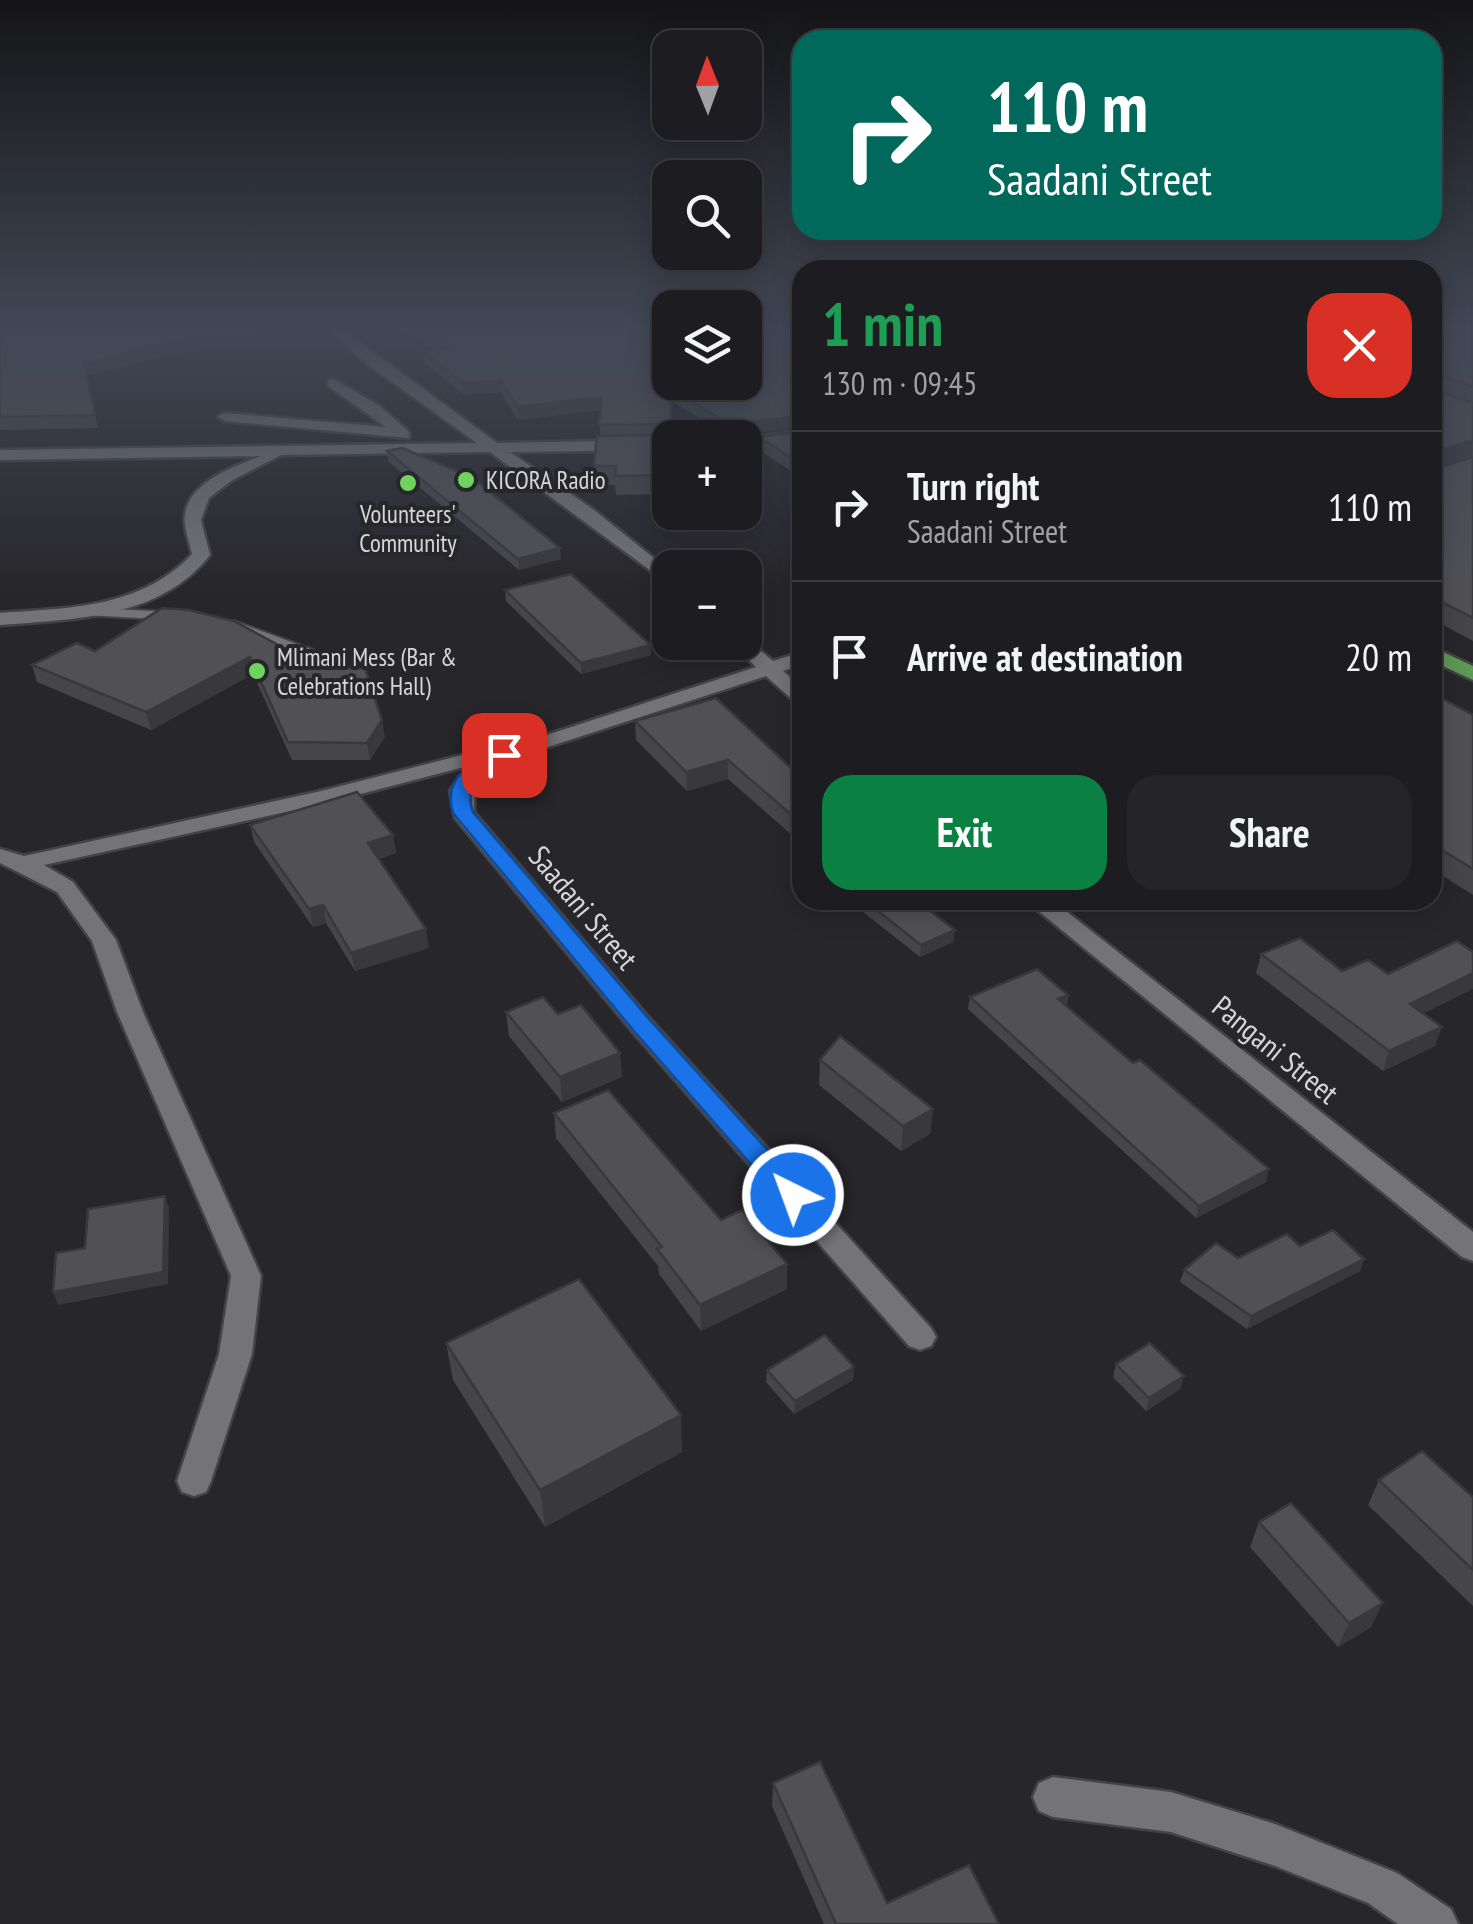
<!DOCTYPE html>
<meta charset="utf-8">
<style>
body{margin:0;font-family:"PT Sans Narrow",sans-serif;background:#252529;color:#f1f3f6;height:100vh;display:flex;flex-direction:column;font-size:38px;white-space:nowrap}
*{box-sizing:border-box;margin:0}
p{font-size:32px;color:#a0a1a5}
.icon{flex:none;width:55px;height:55px;fill:none;stroke:currentColor;stroke-width:2;stroke-linecap:round;stroke-linejoin:round}
.map{position:relative;flex:1;overflow:hidden}
.drawer{position:absolute;left:792px;top:260px;width:650px;height:650px;display:flex;flex-direction:column;background:#1d1c20;border-radius:30px;box-shadow:0 5px 25px #0003,0 0 0 2px #3b3a3e}
.drawer>*{flex:none}
.top-card{position:absolute;left:792px;top:30px;width:650px;height:210px;border-radius:30px;box-shadow:0 5px 25px #0003,0 0 0 2px #3b3a3e;background:#00695c;color:#fff;overflow:hidden}
.needle{width:65px;rotate:359deg}
.buttons{position:absolute;left:652px;top:30px;display:grid;gap:20px}
.buttons a{display:grid;place-items:center;width:110px;height:110px;border-radius:20px;background:#1d1c20;box-shadow:0 5px 25px #0003,0 0 0 2px #3b3a3e;font-size:50px}
.pin{position:absolute;display:grid;place-items:center;width:85px;height:85px;color:#fff;margin:-42px;border-radius:20px;box-shadow:0 5px 15px #0006}
.me{position:absolute;width:110px;margin:-55px;rotate:318deg;stroke-linejoin:round;filter:drop-shadow(0 0 8px #0008)}
.turn{display:flex;align-items:center;gap:35px;height:210px;padding:0 30px;font-size:45px}
.turn .icon{width:130px;height:130px;stroke-width:2.5}
.turn b{display:block;font-size:70px;line-height:85px}
.round{display:grid;place-items:center;flex:none;width:105px;height:105px;border-radius:30px;background:#252529}
.headline{display:flex;align-items:center;justify-content:space-between;height:170px;padding:0 30px}
h1{font-size:60px;font-weight:700;line-height:75px;color:#1e9e55}
.primary-button{display:flex;gap:20px;margin-top:auto;padding:20px 30px}
.primary-button a{flex:1;height:115px;border-radius:30px;background:#0b8043;color:#fff;font-size:40px;font-weight:700;line-height:115px;text-align:center}
.primary-button a+a{background:#252529;color:#f1f3f6}
ul{padding:0;list-style:none}
li{display:flex;align-items:center;gap:30px;height:150px;padding:0 30px;border-top:2px solid #3b3a3e}
li div{flex:1}
li b{display:block;font-size:38px}
li em{font-style:normal}
.map>svg:first-child{display:block}
.lines{fill:none;stroke-linecap:round;stroke-linejoin:round}
.service-casing{stroke:#434345;stroke-width:4}
.minor-casing{stroke:#434345;stroke-width:5}
.primary-casing{stroke:#434345;stroke-width:5}
.service{fill:#747478;fill-rule:evenodd}
.minor{fill:#747478;fill-rule:evenodd}
.primary{fill:#5d9855;fill-rule:evenodd}
.wall{fill:#464649}
.shaded-wall{fill:#39393c}
.building{fill:#515155;stroke:#39393c;stroke-width:2.5}
.route{fill:#1a73e8;stroke:#114b97;stroke-width:2.5}
.poi-dot{fill:#70d35f;stroke:#27262a;stroke-width:4}
.labels{text-anchor:middle;dominant-baseline:central;stroke-width:8;stroke-linejoin:round;paint-order:stroke}
.far-poi-label{font-size:25px;fill:#d6d6d8;stroke:#27262a;text-anchor:start}
.street-label{font-size:30px;fill:#d6d6d8;stroke:#27262a}
</style>
<div class="map">
<svg width="1473" height="1924" viewBox="0 0 1473 1924">
<rect width="100%" height="100%" fill="#27262a"/>
<g class="lines">
<defs>
<g id="service">
<path d="M90,608L174,612L180,616L174,620L85,615L84,612Z"/>
<path d="M234,621L335,658L337,661L330,665L325,664L229,628V622Z"/>
</g>
<g id="minor">
<path d="M325,327H339L497,443L670,440V450L510,452L594,510L670,571V585L490,452L281,455L231,481L209,498L201,520L210,555C160,619 74,619 0,625V613C69,608 142,608 192,554C189,541 183,527 185,514C190,481 235,466 261,456L0,460V450L477,443L367,364Z"/>
<path d="M333,379L380,406L409,432V438L225,421L218,417L225,413L386,427L328,386V380Z"/>
<path d="M802,431V440L745,448V438Z"/>
<path d="M745,638L773,661L802,652V664L783,671L802,688V704L795,702L766,676L511,759L475,783L474,812L650,1019L931,1328L936,1337L931,1346L920,1350L909,1346L632,1031L455,818L450,791L468,766L322,804L44,865L73,882L116,940L143,1012L261,1276L252,1354L211,1481L206,1492L194,1496L182,1492L177,1481L219,1354L231,1276L117,1012L92,941L57,892L0,863V849L24,856L321,791L486,749L494,752L756,667L731,642H745Z"/>
<path d="M1025,900H1052L1473,1232V1261L1462,1257Z"/>
<path d="M1053,1777L1171,1792L1275,1824L1397,1873L1451,1909L1458,1924H1398L1368,1903L1275,1866L1171,1832L1053,1817L1039,1811L1033,1797L1039,1783Z"/>
</g>
<path id="primary" d="M1432,647L1473,666V680L1432,661Z"/>
</defs>
<use href="#service" class="service-casing"/>
<use href="#minor" class="minor-casing"/>
<use href="#primary" class="primary-casing"/>
<use href="#service" class="service"/>
<use href="#minor" class="minor"/>
<use href="#primary" class="primary"/>
</g>
<g class="wall">
<path d="M0,327L87,376L98,428L0,430Z"/>
<path d="M393,327H670L745,382V434L742,438L735,434L727,436L672,401L670,494L616,495L615,485H595L594,466L600,436L601,410L518,420L501,392L464,395L425,363L424,352L435,350Z"/>
<path d="M1432,327H1473V456L1437,467L1473,457V641L1432,619Z"/>
<path d="M802,431V478L759,450V437Z"/>
<path d="M387,451L561,559L519,570L388,461Z"/>
<path d="M802,495V518L792,511V497Z"/>
<path d="M505,590L651,655L581,674L506,601Z"/>
<path d="M162,608L385,737L370,760H292L253,674L151,730L37,682L32,665L95,651Z"/>
<path d="M1432,693L1473,715V895L1432,869Z"/>
<path d="M635,721L802,778V844L728,779L687,791L636,740Z"/>
<path d="M250,825L393,835L396,853L379,859L429,948L355,971L326,923L313,927L254,842Z"/>
<path d="M848,900H916L955,930L953,942L920,957Z"/>
<path d="M1261,954L1342,971L1424,1014L1435,1046L1383,1071L1256,973Z"/>
<path d="M1068,995L1067,1006L1133,1063L1266,1182L1196,1218L968,1009L970,997Z"/>
<path d="M506,1012L558,1014L622,1077L562,1102L509,1036Z"/>
<path d="M820,1060L933,1109L930,1134L901,1151L819,1085Z"/>
<path d="M554,1113L721,1220L787,1289L701,1331L659,1274L658,1266L556,1138Z"/>
<path d="M1300,1246L1364,1259L1360,1271L1247,1329L1180,1282L1184,1270Z"/>
<path d="M446,1343L682,1452L545,1527L453,1380Z"/>
<path d="M1116,1364L1184,1376L1180,1389L1146,1411L1113,1377Z"/>
<path d="M854,1367L853,1380L794,1414L766,1382L767,1370Z"/>
<path d="M1379,1480L1473,1497V1606L1368,1505Z"/>
<path d="M1259,1522L1371,1627L1338,1647L1250,1547Z"/>
<path d="M773,1783L887,1903L999,1924H824L772,1806Z"/>
</g>
<g class="shaded-wall">
<path d="M235,327H284L87,376L98,428L84,364Z"/>
<path d="M500,380L501,392L464,395L463,383Z"/>
<path d="M602,397L603,410L518,420L517,407Z"/>
<path d="M802,416V428L745,434L741,438V426L745,422Z"/>
<path d="M735,422V434L727,436V423Z"/>
<path d="M1473,440L1472,455L1432,469L1434,452Z"/>
<path d="M560,548L561,559L519,570L518,559Z"/>
<path d="M651,645V655L581,674V663Z"/>
<path d="M250,657L253,674L151,730L146,712Z"/>
<path d="M382,720L385,737L370,760L367,743Z"/>
<path d="M728,760V779L687,791L686,772Z"/>
<path d="M393,835L396,853L371,861L368,843Z"/>
<path d="M323,905L326,923L313,927L309,909Z"/>
<path d="M426,929L429,948L355,971L351,953Z"/>
<path d="M955,930L953,942L920,957L921,945Z"/>
<path d="M1473,973V989L1404,1023L1410,1004Z"/>
<path d="M1068,995L1066,1007L1058,999Z"/>
<path d="M1442,1027L1435,1046L1383,1071L1389,1051Z"/>
<path d="M620,1053L622,1077L562,1102L560,1077Z"/>
<path d="M933,1109L930,1134L901,1151L903,1126Z"/>
<path d="M1269,1169L1266,1182L1196,1218L1199,1206Z"/>
<path d="M165,1196L169,1208L168,1284L58,1305L53,1292Z"/>
<path d="M1364,1259L1360,1271L1247,1329L1251,1316Z"/>
<path d="M787,1264V1289L701,1331L700,1305Z"/>
<path d="M854,1367L853,1380L794,1414L795,1401Z"/>
<path d="M1184,1376L1180,1389L1146,1411L1149,1398Z"/>
<path d="M681,1415L682,1452L545,1527L540,1490Z"/>
<path d="M1383,1603L1371,1627L1338,1647L1349,1623Z"/>
</g>
<g class="building">
<path d="M0,327H235L84,364L95,415L0,417Z"/>
<path d="M413,327H670V382H745V327H802V416L745,422L741,426L735,422L727,423L671,388V424L599,425L602,397L517,407L500,380L463,383L424,352L451,347Z"/>
<path d="M1432,327H1470L1473,329V387L1438,374L1433,378L1435,390L1473,403V440L1434,452L1433,464L1438,468L1473,457V618L1432,597Z"/>
<path d="M802,431V465L759,437Z"/>
<path d="M670,435V475L615,476L616,466H594L597,436Z"/>
<path d="M402,448L471,477L560,548L518,559L387,451Z"/>
<path d="M802,495V504L792,497Z"/>
<path d="M571,574L651,645L581,663L505,590Z"/>
<path d="M162,608L189,610L234,621L315,665L335,659L346,668H365L382,720L367,743L288,742L250,657L146,712L32,665L77,643L95,651Z"/>
<path d="M1432,693L1473,715V869L1432,844Z"/>
<path d="M716,698L802,778V824L728,760L686,772L635,721Z"/>
<path d="M357,792L393,835L368,843L426,929L351,953L323,905L309,909L250,825Z"/>
<path d="M864,900H916L955,930L921,945Z"/>
<path d="M1300,938L1342,971L1368,960L1388,974L1457,941L1473,952V973L1410,1004L1442,1027L1389,1051L1261,954Z"/>
<path d="M1037,969L1068,995L1058,999L1133,1063L1140,1060L1269,1169L1199,1206L970,997Z"/>
<path d="M543,997L558,1014L581,1005L620,1053L560,1077L506,1012Z"/>
<path d="M840,1036L933,1109L903,1126L820,1060Z"/>
<path d="M608,1090L721,1220L742,1210L787,1264L700,1305L657,1249L662,1247L554,1113Z"/>
<path d="M165,1196L163,1272L53,1292L56,1253L85,1248L88,1209Z"/>
<path d="M1333,1230L1364,1259L1251,1316L1184,1270L1216,1243L1238,1258L1287,1234L1300,1246Z"/>
<path d="M579,1279L681,1415L540,1490L446,1343Z"/>
<path d="M825,1335L854,1367L795,1401L767,1370Z"/>
<path d="M1150,1343L1184,1376L1149,1398L1116,1364Z"/>
<path d="M1422,1451L1473,1497V1570L1379,1480Z"/>
<path d="M1291,1503L1383,1603L1349,1623L1259,1522Z"/>
<path d="M820,1762L887,1903L969,1865L999,1924H836L773,1783Z"/>
</g>
<linearGradient id="sky" x2="0" y2="1"><stop stop-color="#151517"/><stop offset="0.55" stop-color="#414755"/><stop offset="1" stop-color="#414755" stop-opacity="0"/></linearGradient>
<rect width="1473" height="596" fill="url(#sky)"/>
<path class="route" d="M504,749L514,755L511,759C487,770 462,780 473,812L649,1019L802,1188L806,1195L802,1202H784L633,1030L453,813C442,777 473,758 504,749Z"/>
<g class="poi-dot">
<circle cx="466" cy="480" r="10"/>
<circle cx="408" cy="483" r="10"/>
<circle cx="257" cy="671" r="10"/>
</g>
<g class="labels">
<g class="far-poi-label">
<text x="486" y="480">KICORA Radio</text>
<text x="408" y="514" text-anchor="middle">Volunteers'<tspan x="408" dy="29">Community</tspan></text>
<text x="277" y="657">Mlimani Mess (Bar &amp;<tspan x="277" dy="29">Celebrations Hall)</tspan></text>
</g>
<g class="street-label">
<text transform="translate(584 907) rotate(50)">Saadani Street</text>
<text transform="translate(1276 1049) rotate(39)">Pangani Street</text>
</g>
</g>
</svg>
<div class="buttons">
<a><svg class="needle" viewBox="-14 -14 28 28"><path d="M0-13l5 13h-10z" fill="#e53935"/><path d="M0 13l5-13h-10z" fill="#a0a1a5"/></svg></a>
<a><svg class="icon" aria-label="search" viewBox="0 0 24 24"><circle cx="10" cy="10" r="6"/><path d="M15 15l6 6"/></svg></a>
<a><svg class="icon" aria-label="layers" viewBox="0 0 24 24"><path d="M12 4l9 5-9 5-9-5zM3 14l9 5 9-5"/></svg></a>
<a>+</a>
<a>−</a>
</div>
<div class="pin" style="left:504px;top:755px;background:#d93025"><svg class="icon" aria-label="arrive" viewBox="0 0 24 24"><path d="M6 21V4h12l-3 4 3 4H6"/></svg></div>
<svg class="me" style="left:793px;top:1195px" viewBox="-20 -20 40 40"><circle r="17" fill="#1a73e8" stroke="#fff" stroke-width="3"/><path d="M0-11L8 9 0 5-8 9z" fill="#fff"/></svg>
<div class="top-card">
<div class="turn"><svg class="icon" aria-label="right" viewBox="0 0 24 24"><path d="M7 20v-9h11M14 6l5 5-5 5"/></svg><div><b>110 m</b>Saadani Street</div></div>
</div>
<section class="drawer">
<div class="headline"><div><h1>1 min</h1><p>130 m · 09:45</p></div><a class="round" style="background:#d93025;color:#fff"><svg class="icon" aria-label="close" viewBox="0 0 24 24"><path d="M6 6l12 12M18 6L6 18"/></svg></a></div>
<ul>
<li><svg class="icon" aria-label="right" viewBox="0 0 24 24"><path d="M7 20v-9h11M14 6l5 5-5 5"/></svg><div><b>Turn right</b><p>Saadani Street</p></div><em>110 m</em></li>
<li><svg class="icon" aria-label="arrive" viewBox="0 0 24 24"><path d="M6 21V4h12l-3 4 3 4H6"/></svg><div><b>Arrive at destination</b></div><em>20 m</em></li>
</ul>
<div class="primary-button"><a>Exit</a><a>Share</a></div>
</section>
</div>
